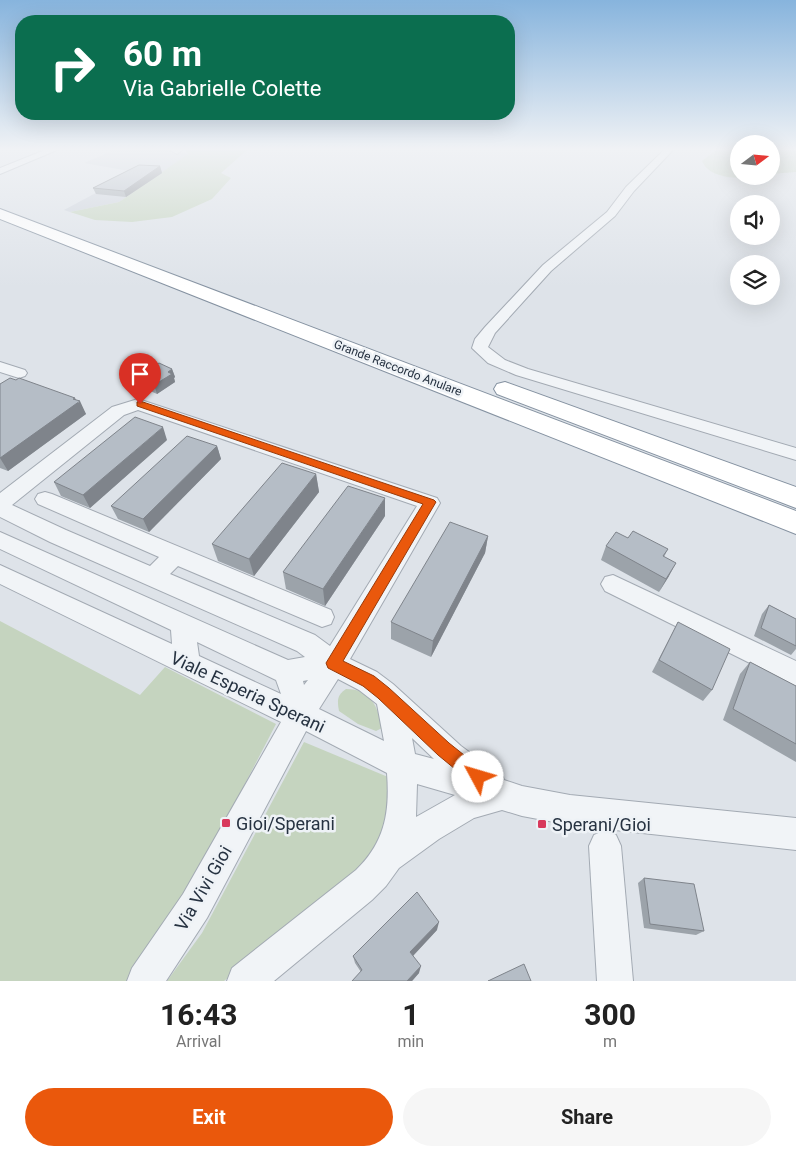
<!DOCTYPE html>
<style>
body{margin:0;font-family:Roboto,sans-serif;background:#f6f6f6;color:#222;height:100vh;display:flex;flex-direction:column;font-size:19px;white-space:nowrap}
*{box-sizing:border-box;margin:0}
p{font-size:16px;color:#767676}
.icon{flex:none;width:28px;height:28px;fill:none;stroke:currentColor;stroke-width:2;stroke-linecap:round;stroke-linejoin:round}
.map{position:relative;height:981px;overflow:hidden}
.panel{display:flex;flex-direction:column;background:#fff;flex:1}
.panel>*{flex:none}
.guide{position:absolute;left:15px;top:15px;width:500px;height:105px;border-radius:20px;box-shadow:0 5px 20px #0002;background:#0b6e4f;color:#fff;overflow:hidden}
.needle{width:32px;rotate:74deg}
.controls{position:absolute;left:730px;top:135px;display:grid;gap:10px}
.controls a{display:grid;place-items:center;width:50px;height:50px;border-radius:50%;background:#fff;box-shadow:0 5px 20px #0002;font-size:25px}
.pin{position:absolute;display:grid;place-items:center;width:42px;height:42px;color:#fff;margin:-51px -21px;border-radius:50% 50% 50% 0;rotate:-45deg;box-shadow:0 0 5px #0007}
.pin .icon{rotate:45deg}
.me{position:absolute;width:55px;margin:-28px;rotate:309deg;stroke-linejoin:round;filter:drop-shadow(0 0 4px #0008)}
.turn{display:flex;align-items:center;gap:18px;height:105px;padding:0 25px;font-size:22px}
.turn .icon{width:65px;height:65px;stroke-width:2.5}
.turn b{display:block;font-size:35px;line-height:42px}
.eta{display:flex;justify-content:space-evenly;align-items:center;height:85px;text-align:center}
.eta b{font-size:30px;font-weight:700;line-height:35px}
.primary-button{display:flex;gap:10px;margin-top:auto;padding:10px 25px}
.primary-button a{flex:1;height:58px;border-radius:30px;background:#ea580c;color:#fff;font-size:20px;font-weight:700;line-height:58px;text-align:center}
.primary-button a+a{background:#f6f6f6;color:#222}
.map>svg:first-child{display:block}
.built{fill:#ccd2db}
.green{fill:#c5d4bf}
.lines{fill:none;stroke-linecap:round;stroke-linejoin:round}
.minor-casing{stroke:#a3aab3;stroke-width:2}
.highway-casing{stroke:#8592a1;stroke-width:2}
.minor{fill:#f1f4f7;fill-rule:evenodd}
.highway{fill:#fff;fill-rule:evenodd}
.wall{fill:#9ca3aa}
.shaded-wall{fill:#7f848b}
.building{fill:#b5bdc6;stroke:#7f848b}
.route{fill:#ea580c;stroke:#983908}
.poi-dot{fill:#d8395c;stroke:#eef2f6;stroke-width:2}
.labels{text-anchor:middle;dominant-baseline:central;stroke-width:5;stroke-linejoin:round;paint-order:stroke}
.far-street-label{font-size:12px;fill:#263241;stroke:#eef2f6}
.near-street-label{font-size:18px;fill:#263241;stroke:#eef2f6}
.near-poi-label{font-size:18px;fill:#263241;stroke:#eef2f6;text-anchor:start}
</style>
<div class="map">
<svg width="796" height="981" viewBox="0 0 796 981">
<rect width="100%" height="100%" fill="#dee3e9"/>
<path class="built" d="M114,150H164L189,154L119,202L70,212L64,210L135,172L84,163Z"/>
<g class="green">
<path d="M185,150H247L221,173L231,178L212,199L172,217L132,222L95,220L70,212L119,202L188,154Z"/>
<path d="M716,150H739V176H759C741,179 710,180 702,161Z"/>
<path d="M771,150H796V172L771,174Z"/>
<path d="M0,621L140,695L165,667L276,724L176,917L128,981H0Z"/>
<path d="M346,689C371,689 378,707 382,728L376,731L358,724L339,711C337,700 337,695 346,689Z"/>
<path d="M304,742L388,777L390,798L381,843L366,870L224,981H167L202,933Z"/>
</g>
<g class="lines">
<defs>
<g id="minor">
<path d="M45,150H57L0,174V168Z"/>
<path d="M170,150H181V151L177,154Z"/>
<path d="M664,150H673L634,191L615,216L551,271L495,333L488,347L505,360L528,369L796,448V460L516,375L488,363L472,348L475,339L485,327L543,265L607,212L626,187Z"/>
<path d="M0,362L25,370L27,373L25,376L19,378L0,372Z"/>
<path d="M138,399L437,498L440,503L350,659L377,672L393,684L461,746L503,777L504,780L522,786L570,795L796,818V850L570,825L522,816L502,810L474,818L439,839L399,868L386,886L372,900L274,981H227L232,968L356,870C385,842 390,812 387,773L306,731L207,918L166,981H127L132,968L183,894L281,722L0,584V565L172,644L171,630L0,549V532L288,660L305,657L297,651L50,542L0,517V493L112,407ZM138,410L417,506L330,646L315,635L170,574L178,566L322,627L331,624L334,617L331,610L52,494L45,492L38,494L35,499L38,504L159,557L150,566L66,530L12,505L124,415ZM197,642L276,680L281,694L199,656ZM338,679L359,690L377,704L384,741L319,709ZM308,680L304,685L303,681ZM412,738L434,759L415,754ZM417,784L455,795L416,817Z"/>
<path d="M613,575L796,661V686L605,591L601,584L605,577Z"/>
<path d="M605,830L616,835L621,846L633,981H597L589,846L594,835Z"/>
</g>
<g id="highway">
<path d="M0,209L796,511V534L0,219Z"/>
<path d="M505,382L796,487V508L497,394L494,389L497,384Z"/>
</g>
</defs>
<use href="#minor" class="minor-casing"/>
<use href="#highway" class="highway-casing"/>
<use href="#minor" class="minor"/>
<use href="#highway" class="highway"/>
</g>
<g class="wall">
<path d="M160,166L162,173L126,197L96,194L93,188Z"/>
<path d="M172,369L175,377L174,378L175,382L157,394L139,386L135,377Z"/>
<path d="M0,384L76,400L86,414L8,471L0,468Z"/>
<path d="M167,440L90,508L61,496L54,482Z"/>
<path d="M217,446L221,459L149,532L118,519L111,506Z"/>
<path d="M316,474L319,492L254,576L218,561L212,544Z"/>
<path d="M385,516L325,606L286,589L283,572Z"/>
<path d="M488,536L485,553L431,657L391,639V622Z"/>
<path d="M628,538L668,549L664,557L669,576L659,592L601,560L606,546Z"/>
<path d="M769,605L796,619V649L791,655L754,636L762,614Z"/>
<path d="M678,622L712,690L703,701L652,672Z"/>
<path d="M750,662L796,686V762L723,720L740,674Z"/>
<path d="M644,878L704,931L696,935L644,928L638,883Z"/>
<path d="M437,930L413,956L419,973L412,981H352L361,972L355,963L353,956Z"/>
</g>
<g class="shaded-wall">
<path d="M160,166L162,173L126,197L124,191Z"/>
<path d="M172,369L175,377L174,378L175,382L157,394L154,385L168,372Z"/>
<path d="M75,398L78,403L80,401L86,414L8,471L0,458Z"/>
<path d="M163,427L167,440L90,508L83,495Z"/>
<path d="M217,446L221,459L149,532L143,519Z"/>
<path d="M316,474L319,492L254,576L249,559Z"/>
<path d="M385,498V516L325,606L323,589Z"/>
<path d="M488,536L485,553L431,657L433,641Z"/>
<path d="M676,563L669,576L659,592L666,579Z"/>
<path d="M439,922L437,930L410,959V952Z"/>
<path d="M421,966L419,973L412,981H407Z"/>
</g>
<g class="building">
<path d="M139,165L160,166L124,191L93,188Z"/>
<path d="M159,363L172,369L168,372L172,374L154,385L135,377Z"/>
<path d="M10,378L16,380L19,378L75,398L73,399L80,401L0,458V384Z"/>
<path d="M135,417L163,427L83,495L54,482Z"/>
<path d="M187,436L217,446L143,519L111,506Z"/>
<path d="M282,463L316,474L249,559L212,544Z"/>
<path d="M348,486L385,498L323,589L283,572Z"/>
<path d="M450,522L488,536L433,641L391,622Z"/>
<path d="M633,531L668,549L663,556L676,563L666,579L606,546L616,532L628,538Z"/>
<path d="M769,605L796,619V646L761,628Z"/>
<path d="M678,622L730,649L712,690L659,660Z"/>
<path d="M750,662L796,686V744L733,709Z"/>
<path d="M644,878L694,884L704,931L650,924Z"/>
<path d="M417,892L439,922L410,952L421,966L407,981H352L362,970L353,956Z"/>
<path d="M524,964L531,981H488Z"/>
</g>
<linearGradient id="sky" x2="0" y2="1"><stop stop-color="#87b4dd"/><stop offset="0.52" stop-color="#f0f2f5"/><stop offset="1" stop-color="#f0f2f5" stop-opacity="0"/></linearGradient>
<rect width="796" height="287" fill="url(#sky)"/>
<path class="route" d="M140,401L434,500L436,502L343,661L374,676L389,688L449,743L484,771L486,777L484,783L478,785L472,783L438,755L378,698L363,686L328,668L326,663L423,504L137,406V402Z"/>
<g class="poi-dot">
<rect x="221" y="818" width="10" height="10" rx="2.5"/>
<rect x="537" y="819" width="10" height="10" rx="2.5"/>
</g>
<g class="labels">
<g class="far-street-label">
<text transform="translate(398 368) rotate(21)">Grande Raccordo Anulare</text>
</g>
<g class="near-street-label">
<text transform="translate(248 692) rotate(25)">Viale Esperia Sperani</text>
<text transform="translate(203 888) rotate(-60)">Via Vivi Gioi</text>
</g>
<g class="near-poi-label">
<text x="236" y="823">Gioi/Sperani</text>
<text x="552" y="824">Sperani/Gioi</text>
</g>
</g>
</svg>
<div class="controls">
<a><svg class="needle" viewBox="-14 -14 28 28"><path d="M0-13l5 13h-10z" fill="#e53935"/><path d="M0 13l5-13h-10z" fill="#767676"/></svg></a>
<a><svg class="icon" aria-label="sound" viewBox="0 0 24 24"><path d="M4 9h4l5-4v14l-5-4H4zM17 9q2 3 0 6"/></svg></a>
<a><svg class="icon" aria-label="layers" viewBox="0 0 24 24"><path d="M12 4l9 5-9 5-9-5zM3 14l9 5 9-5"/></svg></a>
</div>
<div class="pin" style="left:140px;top:404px;background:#d93025"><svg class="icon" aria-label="arrive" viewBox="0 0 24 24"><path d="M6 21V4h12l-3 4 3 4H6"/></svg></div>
<svg class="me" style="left:478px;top:777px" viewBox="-20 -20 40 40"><circle r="19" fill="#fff"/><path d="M0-13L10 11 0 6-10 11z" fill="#ea580c"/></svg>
<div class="guide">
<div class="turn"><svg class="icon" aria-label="right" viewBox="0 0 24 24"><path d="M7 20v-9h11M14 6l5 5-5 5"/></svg><div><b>60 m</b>Via Gabrielle Colette</div></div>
</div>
</div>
<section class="panel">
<div class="eta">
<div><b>16:43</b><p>Arrival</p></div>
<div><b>1</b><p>min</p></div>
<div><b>300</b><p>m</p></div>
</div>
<div class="primary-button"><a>Exit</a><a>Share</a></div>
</section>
